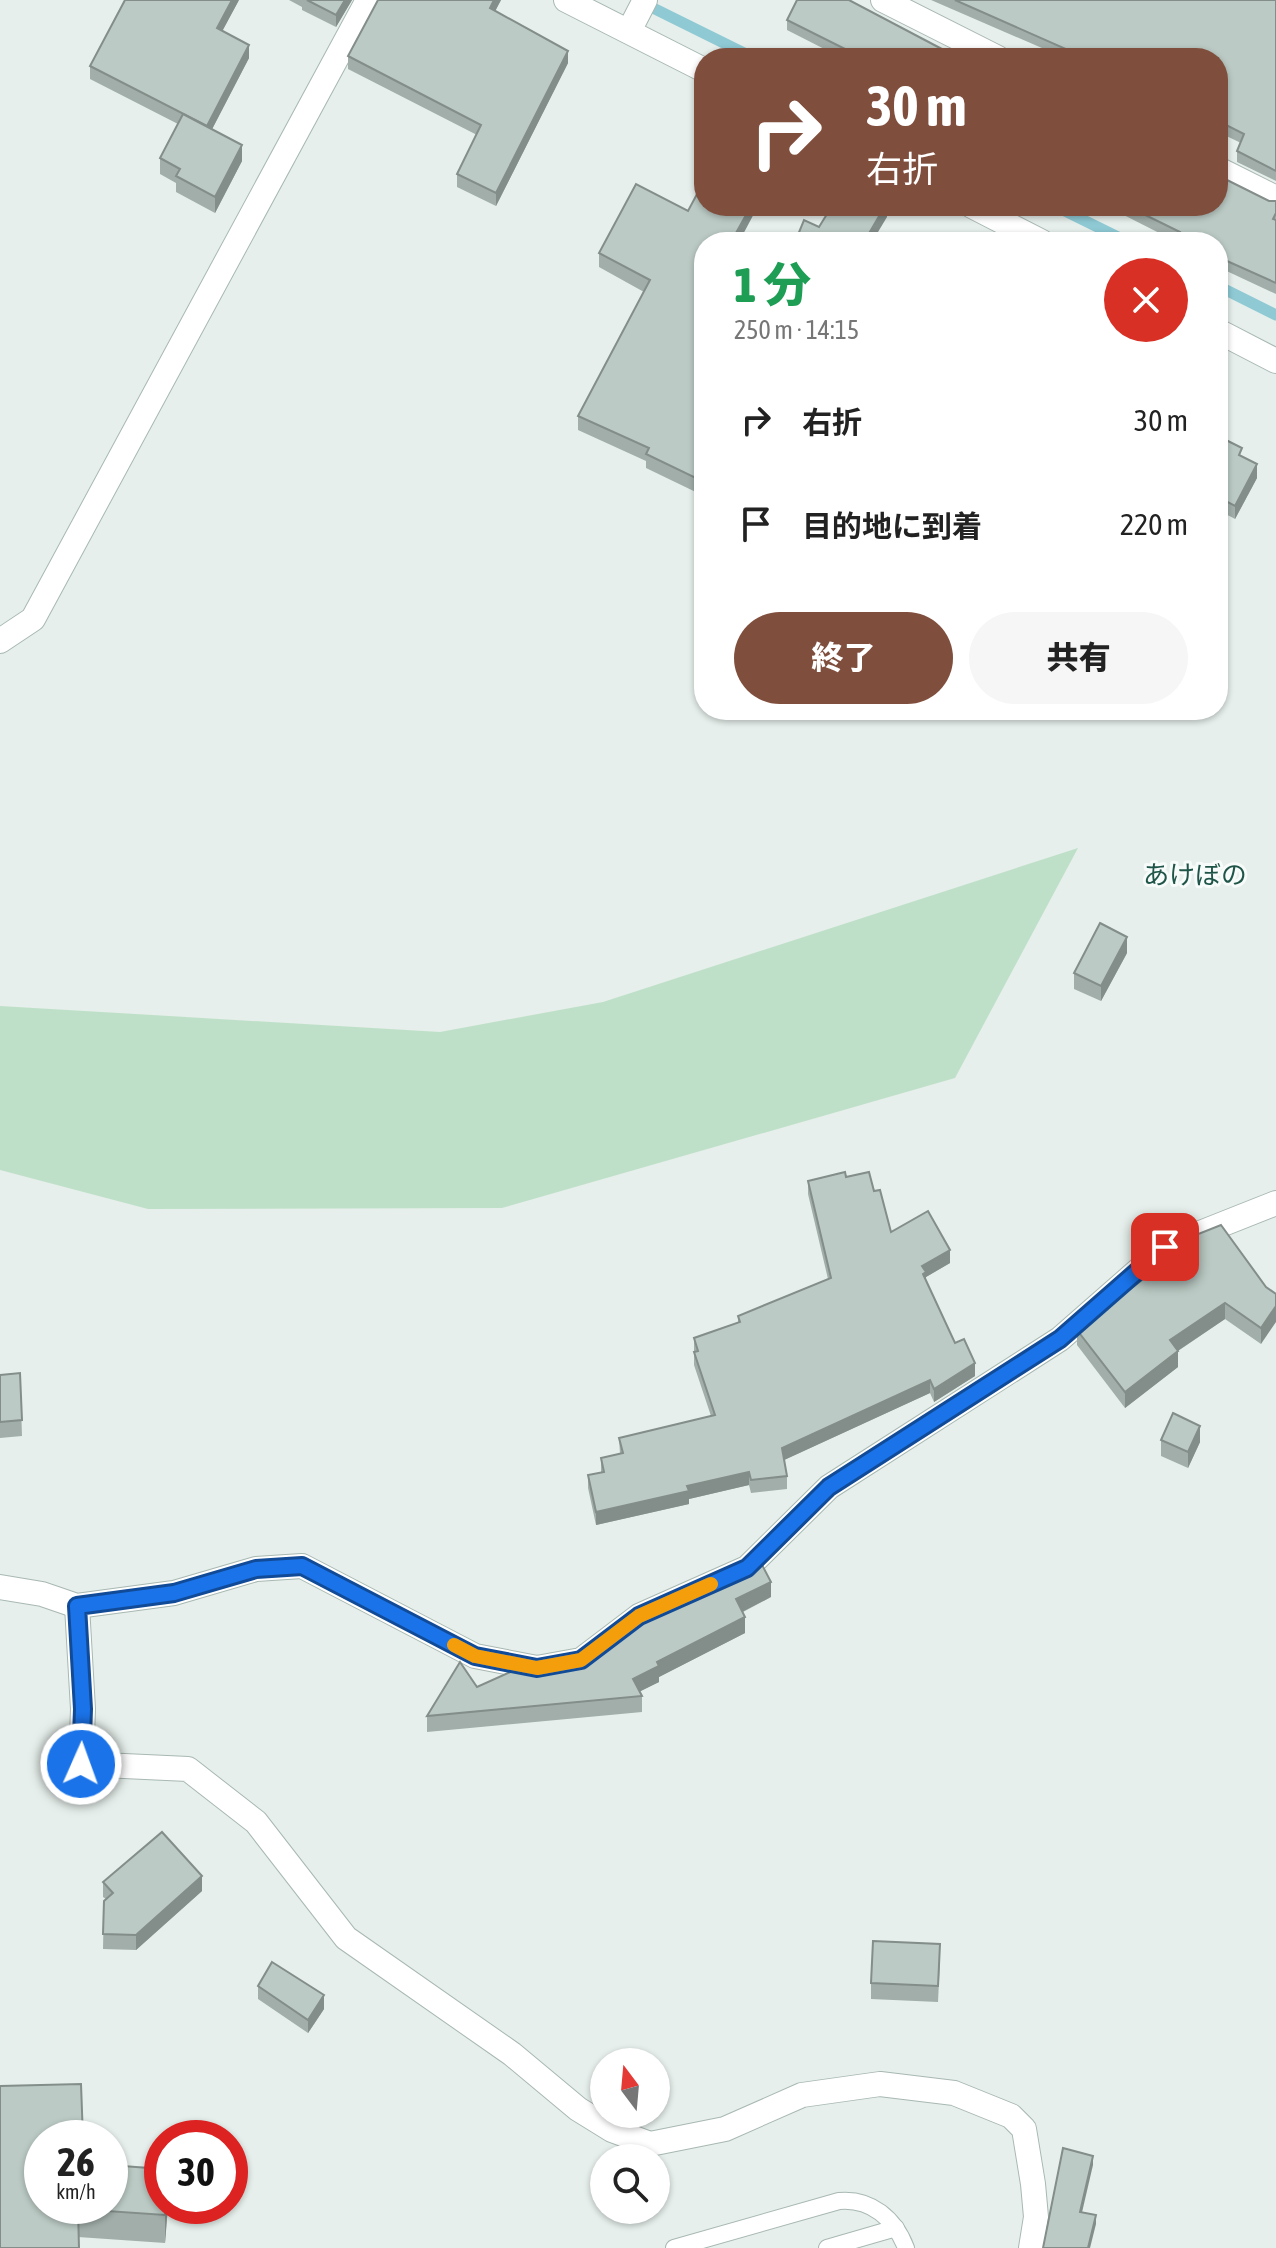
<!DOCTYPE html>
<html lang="ja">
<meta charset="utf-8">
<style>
body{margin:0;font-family:"Asap Condensed","Noto Sans JP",sans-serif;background:#f6f6f6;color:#222;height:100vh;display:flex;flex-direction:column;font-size:30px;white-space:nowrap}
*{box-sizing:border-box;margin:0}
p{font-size:26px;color:#767676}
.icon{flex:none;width:44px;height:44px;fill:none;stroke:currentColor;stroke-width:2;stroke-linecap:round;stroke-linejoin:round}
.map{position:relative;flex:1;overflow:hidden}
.panel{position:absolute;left:694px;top:232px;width:534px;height:488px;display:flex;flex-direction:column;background:#fff;border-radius:32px;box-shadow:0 2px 6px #0004}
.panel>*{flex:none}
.banner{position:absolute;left:694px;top:48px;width:534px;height:168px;border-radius:32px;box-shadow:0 2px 6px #0004;background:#804e3d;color:#fff;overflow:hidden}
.needle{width:52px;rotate:344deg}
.controls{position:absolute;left:590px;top:2048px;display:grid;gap:16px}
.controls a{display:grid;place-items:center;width:80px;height:80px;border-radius:50%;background:#fff;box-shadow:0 2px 6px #0004;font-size:40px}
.speed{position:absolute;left:24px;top:2120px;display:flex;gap:16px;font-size:40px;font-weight:700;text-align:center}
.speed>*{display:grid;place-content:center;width:104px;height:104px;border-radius:50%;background:#fff;box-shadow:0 2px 6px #0004;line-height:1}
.speed small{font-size:20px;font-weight:400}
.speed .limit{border:12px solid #d22;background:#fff;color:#111}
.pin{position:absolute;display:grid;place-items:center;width:68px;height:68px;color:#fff;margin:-34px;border-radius:16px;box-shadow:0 4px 12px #0006}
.me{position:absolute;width:88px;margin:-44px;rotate:2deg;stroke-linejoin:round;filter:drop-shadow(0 0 6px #0008)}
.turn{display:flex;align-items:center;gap:28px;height:168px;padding:0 40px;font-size:36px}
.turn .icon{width:104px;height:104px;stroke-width:2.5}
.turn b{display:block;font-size:56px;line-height:68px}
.round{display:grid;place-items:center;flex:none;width:84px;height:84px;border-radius:42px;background:#f6f6f6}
.head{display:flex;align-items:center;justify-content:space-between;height:136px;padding:0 40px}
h1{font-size:48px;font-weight:800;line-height:60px;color:#1e9e55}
.primary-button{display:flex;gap:16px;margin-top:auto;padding:16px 40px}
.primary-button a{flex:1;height:92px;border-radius:48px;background:#804e3d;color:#fff;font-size:32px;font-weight:800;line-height:92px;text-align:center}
.primary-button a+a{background:#f6f6f6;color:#222}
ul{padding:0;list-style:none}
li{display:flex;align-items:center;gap:24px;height:104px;padding:0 40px}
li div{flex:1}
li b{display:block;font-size:30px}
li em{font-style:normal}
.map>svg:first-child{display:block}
.green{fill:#bfe0c8}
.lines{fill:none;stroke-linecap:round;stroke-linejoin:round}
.stream{stroke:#8ec9d4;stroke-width:11}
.lane-casing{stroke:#a8b8b2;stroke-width:18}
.street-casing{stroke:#a8b8b2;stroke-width:26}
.lane{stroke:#fff;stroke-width:16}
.street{stroke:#fff;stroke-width:24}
.wall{fill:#a1aea9}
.shaded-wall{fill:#838d89}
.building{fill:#bbcac4;stroke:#838d89;stroke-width:2}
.route-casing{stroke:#114b97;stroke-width:20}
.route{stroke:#1a73e8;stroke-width:14}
.slow{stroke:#f59e0b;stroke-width:14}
.labels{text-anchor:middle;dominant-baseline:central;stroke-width:6;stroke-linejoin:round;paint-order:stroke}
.neighbourhood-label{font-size:26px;fill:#1f5548;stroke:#f7fbf9}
</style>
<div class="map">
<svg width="1276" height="2248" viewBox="0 0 1276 2248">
<rect width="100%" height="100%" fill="#e6efeb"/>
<path class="green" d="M1078,848L955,1078L502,1208L148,1209L0,1170V1006L440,1032L603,1002Z"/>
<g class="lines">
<g class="stream">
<path d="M641,2L754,58"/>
<path d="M1055,206L1128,242"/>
<path d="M1218,286L1276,315"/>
</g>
<defs>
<g id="lane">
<path d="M674,2248L839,2201C871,2198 895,2219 906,2248"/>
<path d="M827,2248L896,2228"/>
</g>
<g id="street">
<path d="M566,0L704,70"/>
<path d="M883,0L998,58"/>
<path d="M629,31L645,0"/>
<path d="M1218,169L1276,198"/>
<path d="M972,206L1042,242"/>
<path d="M1218,331L1276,361"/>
<path d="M0,641L33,619L368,0"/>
<path d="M0,1587L42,1594L77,1606L174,1593L256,1569L302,1566L475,1656L537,1668L581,1660L639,1616L747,1568L829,1487L1060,1339L1165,1247L1276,1203"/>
<path d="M77,1606L83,1709L81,1764L188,1769L256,1822L346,1938L512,2054L578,2109L612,2130L650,2144L725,2129L802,2095L880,2084L954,2093L1011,2116L1024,2129L1033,2184L1036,2217L1031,2248"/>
</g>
</defs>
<use href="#lane" class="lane-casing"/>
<use href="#street" class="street-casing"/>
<use href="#lane" class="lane"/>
<use href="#street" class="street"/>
</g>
<g class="wall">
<path d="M239,0L222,31L249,58L212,129L242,161L215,213L176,192V183L160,174V158L178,124L90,79V66Z"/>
<path d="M289,0H352L336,27L302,10V7Z"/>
<path d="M501,0L495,11L568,63L496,206L457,187V174L477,135L348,69V56Z"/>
<path d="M797,0H851V1L959,58H842L787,30V20Z"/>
<path d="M931,0H1276V181L1237,162V151L1241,143L1218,132V58H1065Z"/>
<path d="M1269,201H1276V294L1218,267V242H1177L1106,206H1218Z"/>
<path d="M758,206L704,242V496L646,468V461L578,430V416L644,292L599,267V253L688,211Z"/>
<path d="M1218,436L1242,457L1257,478L1235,519L1218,510Z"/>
<path d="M1127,953L1101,1001L1074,989V973Z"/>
<path d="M846,1177L874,1191L891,1232L950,1263L926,1277V1281L955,1343L975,1376L934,1402L930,1393L784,1460L787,1476V1489L751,1493L749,1485L689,1499V1504L596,1525L588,1488V1475L601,1472V1458L620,1454L619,1438L711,1416L694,1365V1338L738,1323V1316L828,1279L808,1194V1181Z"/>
<path d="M1168,1251L1266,1287L1261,1344L1225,1319L1178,1351V1367L1125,1408L1077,1345V1330L1168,1260Z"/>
<path d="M20,1373L22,1436L0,1438V1375Z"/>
<path d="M1161,1440L1200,1442L1188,1468L1161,1456Z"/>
<path d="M771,1597L743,1612L745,1633L659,1677V1682L640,1691L642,1696V1712L427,1732V1716L477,1687L542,1668L584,1659Z"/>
<path d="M103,1882L202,1891L136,1950L103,1949L104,1901L106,1899L103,1897Z"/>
<path d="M940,1960L938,2002L871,1999V1983Z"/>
<path d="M258,1986L324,2009L308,2033L258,1999Z"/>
<path d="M42,2138L162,2206H168L165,2243L78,2237Z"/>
</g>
<g class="shaded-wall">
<path d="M232,0H239L217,41V28Z"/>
<path d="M345,0H352L336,27V15Z"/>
<path d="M494,0H501L490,21V8Z"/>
<path d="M249,45V58L207,139V126Z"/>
<path d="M568,51V63L496,206V193Z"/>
<path d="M242,145V161L215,213V197Z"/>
<path d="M751,206H758L739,242H731Z"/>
<path d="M885,206H887V217L872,242H864Z"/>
<path d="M1257,464V478L1235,519V506Z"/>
<path d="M1127,937V953L1101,1001V986Z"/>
<path d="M950,1250V1263L926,1277V1285L923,1287L922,1266Z"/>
<path d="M1225,1303V1319L1170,1356V1340Z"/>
<path d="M1276,1306V1322L1261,1344V1328Z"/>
<path d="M1178,1351V1367L1125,1408V1392Z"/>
<path d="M975,1363V1376L934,1402V1389Z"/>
<path d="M930,1380V1393L782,1461V1448Z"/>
<path d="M1200,1426V1442L1188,1468V1452Z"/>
<path d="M749,1472V1485L689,1499V1504L596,1525V1512L687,1486Z"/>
<path d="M771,1582V1597L736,1615V1599Z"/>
<path d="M745,1617V1633L659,1677V1682L633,1695V1679L657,1662Z"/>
<path d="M202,1876V1891L136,1950V1935Z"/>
<path d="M324,1995V2009L308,2033V2020Z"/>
<path d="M1093,2156V2165L1080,2221V2212Z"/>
<path d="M166,2206H168L165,2243V2215Z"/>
<path d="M1096,2215V2224L1090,2248H1088Z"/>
</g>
<g class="building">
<path d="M125,0H232L217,28L249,45L207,126L90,66Z"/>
<path d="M307,0H345L336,15Z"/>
<path d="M378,0H494L490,8L568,51L496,193L457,174L481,125L348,56Z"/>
<path d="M797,0H849L959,58H863L787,20Z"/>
<path d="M955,0H1276V171L1237,151L1244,134L1218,121V58H1086Z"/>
<path d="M183,114L242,145L215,197L176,176L180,169L160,158Z"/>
<path d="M1225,179L1269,201H1276V213L1273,219L1276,220V283L1218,257V242H1186L1177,238L1180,232L1127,206H1218V191H1219Z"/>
<path d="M704,181V206H751L731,242H704V482L646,454L649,448L578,416L650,280L599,253L636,184L688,211Z"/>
<path d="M832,206H885L864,242H795L804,220L819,227Z"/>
<path d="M1218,436L1242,448L1239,455L1257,464L1235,506L1218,497Z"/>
<path d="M1100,923L1127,937L1101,986L1074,973Z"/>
<path d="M845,1172L846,1177L869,1172L874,1191L880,1190L891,1232L928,1211L950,1250L922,1266L926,1272L923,1274L955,1343L964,1339L975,1363L934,1389L930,1380L782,1448L787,1476L751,1480L749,1472L687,1486L689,1491L596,1512L588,1475L604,1472L601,1458L623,1453L619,1438L715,1415L694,1352L698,1351L694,1338L740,1322L738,1316L831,1278L808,1181Z"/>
<path d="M1221,1225L1266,1287L1276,1294V1306L1261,1328L1225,1303L1170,1340L1178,1351L1125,1392L1077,1330L1172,1257L1168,1251L1173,1244Z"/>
<path d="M20,1373L22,1420L0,1422V1375Z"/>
<path d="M1173,1413L1200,1426L1188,1452L1161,1440Z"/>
<path d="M760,1561L771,1582L736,1599L745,1617L657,1662L659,1666L633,1679L642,1696L427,1716L460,1662L477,1687L526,1665L542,1668L584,1659L647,1613Z"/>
<path d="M162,1832L202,1876L136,1935L103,1934L104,1901L113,1893L103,1882Z"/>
<path d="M873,1941L940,1944L938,1986L871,1983Z"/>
<path d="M272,1962L324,1995L308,2020L258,1986Z"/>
<path d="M81,2084L83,2138H42V2206H110V2165L162,2169V2206H166L165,2215L78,2209L79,2248H0V2086Z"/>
<path d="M1063,2148L1093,2156L1080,2212L1096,2215L1088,2248H1043Z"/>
</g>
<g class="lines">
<defs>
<path id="route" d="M81,1764L83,1709L77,1606L174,1593L256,1569L302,1566L475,1656L537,1668L581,1660L639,1616L747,1568L829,1487L1060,1339L1165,1247"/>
</defs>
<use href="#route" class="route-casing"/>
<use href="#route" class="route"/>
<path class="slow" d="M454,1645L475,1656L537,1668L581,1660L639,1616L711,1584"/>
</g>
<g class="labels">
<g class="neighbourhood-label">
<text x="1195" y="875">あけぼの</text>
</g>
</g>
</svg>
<div class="controls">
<a><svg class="needle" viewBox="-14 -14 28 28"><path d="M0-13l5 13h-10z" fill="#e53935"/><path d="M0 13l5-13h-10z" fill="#767676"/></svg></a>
<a><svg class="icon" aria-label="search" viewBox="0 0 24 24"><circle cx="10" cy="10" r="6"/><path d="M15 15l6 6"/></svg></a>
</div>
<div class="speed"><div>26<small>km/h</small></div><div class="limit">30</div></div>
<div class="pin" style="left:1165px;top:1247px;background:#d93025"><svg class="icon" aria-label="arrive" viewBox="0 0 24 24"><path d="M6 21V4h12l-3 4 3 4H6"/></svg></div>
<svg class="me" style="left:81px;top:1764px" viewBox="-20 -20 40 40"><circle r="17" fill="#1a73e8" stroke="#fff" stroke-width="3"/><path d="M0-11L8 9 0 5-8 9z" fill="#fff"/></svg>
<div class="banner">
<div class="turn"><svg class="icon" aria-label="right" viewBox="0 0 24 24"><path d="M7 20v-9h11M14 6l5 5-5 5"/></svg><div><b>30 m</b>右折</div></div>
</div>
<section class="panel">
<div class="head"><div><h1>1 分</h1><p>250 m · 14:15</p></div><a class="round" style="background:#d93025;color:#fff"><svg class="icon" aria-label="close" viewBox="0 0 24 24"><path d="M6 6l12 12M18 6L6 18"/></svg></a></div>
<ul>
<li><svg class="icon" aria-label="right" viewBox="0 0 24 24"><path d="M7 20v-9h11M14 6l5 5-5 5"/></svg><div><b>右折</b></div><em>30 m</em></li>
<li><svg class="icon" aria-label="arrive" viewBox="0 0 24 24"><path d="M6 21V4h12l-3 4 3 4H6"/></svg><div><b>目的地に到着</b></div><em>220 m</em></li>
</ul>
<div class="primary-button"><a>終了</a><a>共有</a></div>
</section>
</div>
